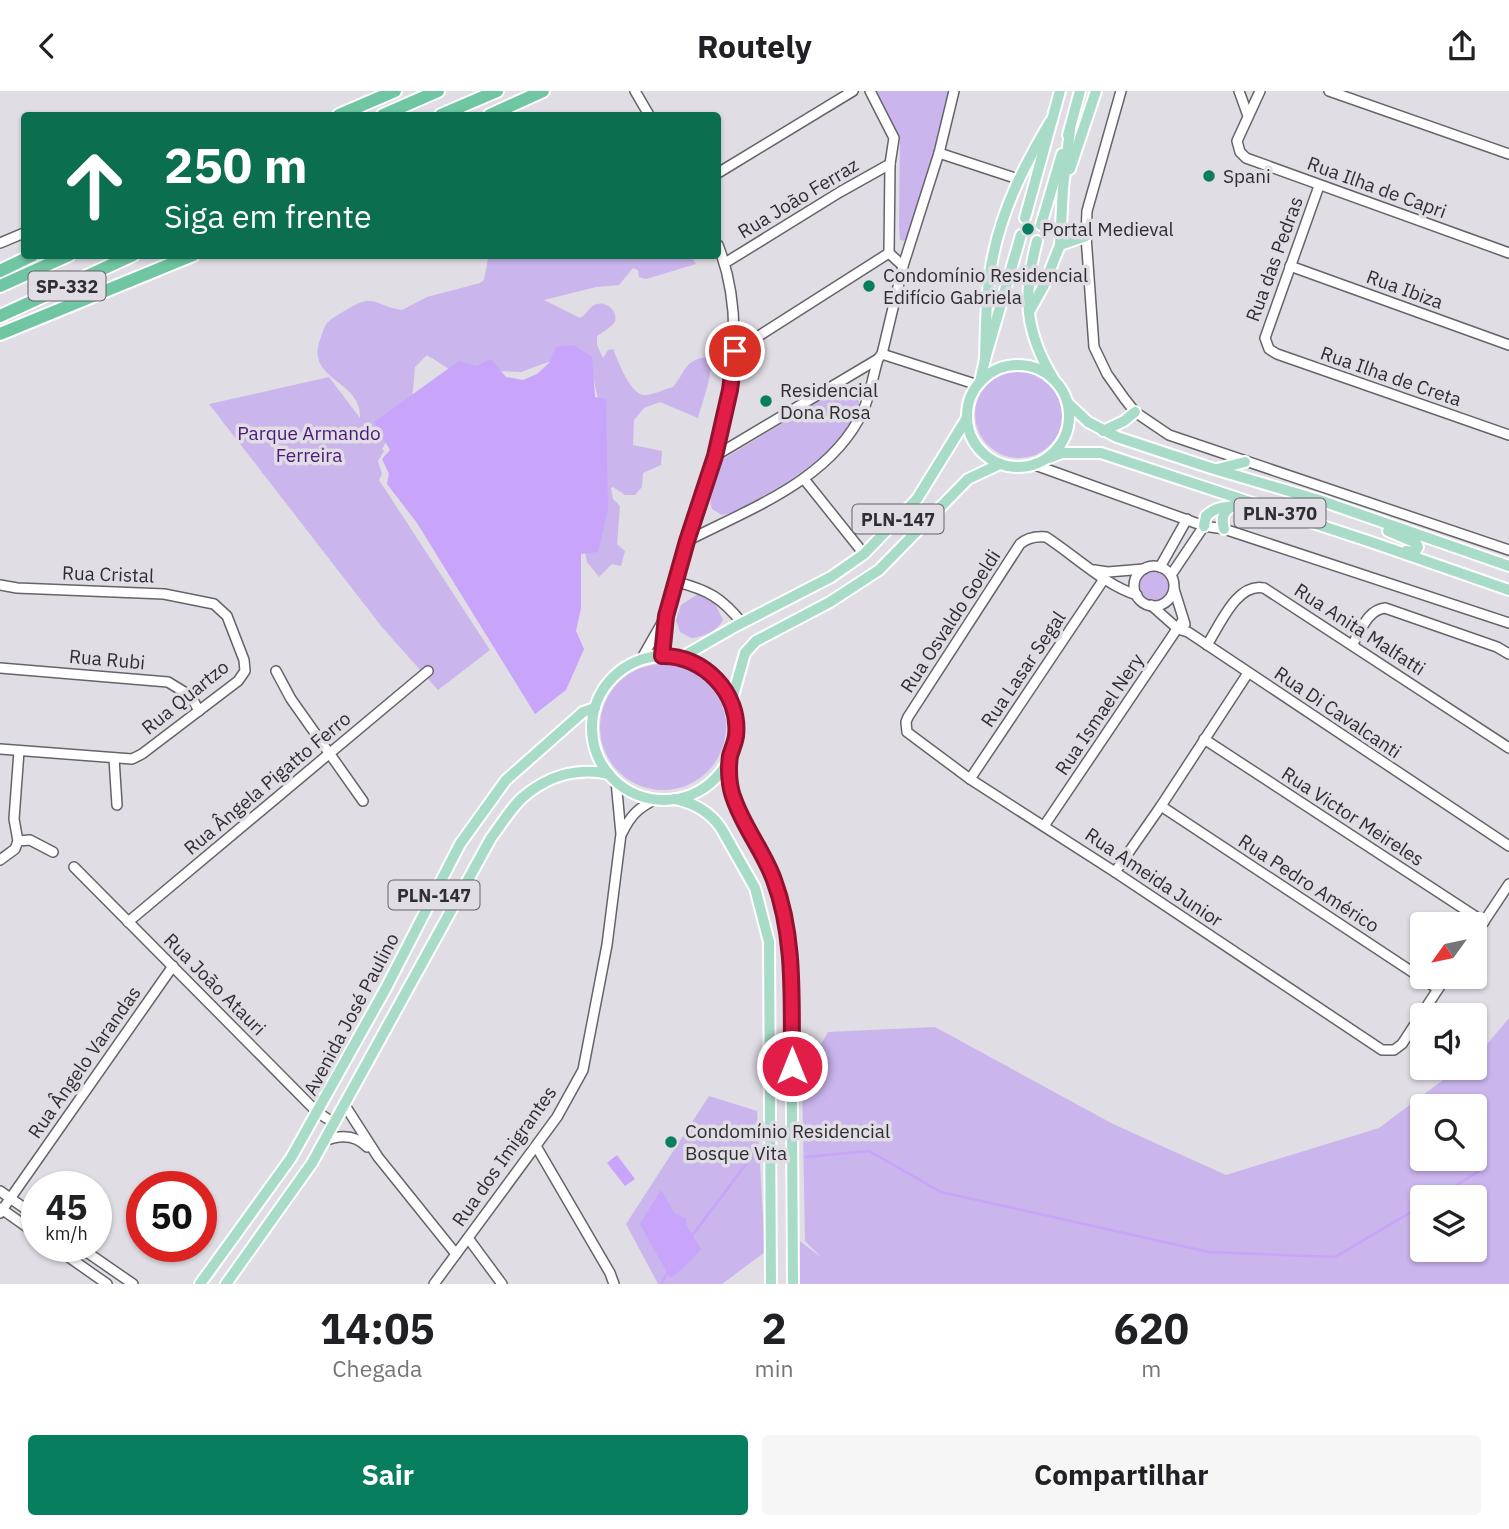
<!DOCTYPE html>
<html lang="pt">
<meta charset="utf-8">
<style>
body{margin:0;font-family:"IBM Plex Sans",sans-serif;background:#f6f6f6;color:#202124;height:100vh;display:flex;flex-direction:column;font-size:26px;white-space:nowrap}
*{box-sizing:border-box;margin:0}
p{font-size:23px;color:#757577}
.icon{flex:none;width:38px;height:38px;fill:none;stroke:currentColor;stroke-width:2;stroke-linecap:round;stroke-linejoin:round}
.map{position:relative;height:1193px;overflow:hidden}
.details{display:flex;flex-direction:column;background:#fff;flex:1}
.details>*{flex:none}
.guide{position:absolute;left:21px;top:21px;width:700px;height:147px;border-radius:7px;box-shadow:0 2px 5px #0004;background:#0b6e4f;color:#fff;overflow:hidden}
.needle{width:46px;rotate:237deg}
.controls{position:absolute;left:1410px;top:821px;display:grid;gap:14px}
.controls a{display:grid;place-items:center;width:77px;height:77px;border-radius:7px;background:#fff;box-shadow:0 2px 5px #0004;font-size:35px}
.speed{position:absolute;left:21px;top:1080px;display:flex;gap:14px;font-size:35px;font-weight:700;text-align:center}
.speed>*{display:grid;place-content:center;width:91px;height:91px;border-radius:50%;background:#fff;box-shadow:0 2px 5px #0004;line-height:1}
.speed small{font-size:18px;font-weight:400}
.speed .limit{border:10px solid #d22;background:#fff;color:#111}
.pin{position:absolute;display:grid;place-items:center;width:60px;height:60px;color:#fff;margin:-30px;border:4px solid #fff;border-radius:50%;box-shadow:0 2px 7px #0007}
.me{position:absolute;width:77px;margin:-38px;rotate:0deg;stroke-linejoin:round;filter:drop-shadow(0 0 5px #0008)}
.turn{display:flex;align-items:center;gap:24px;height:147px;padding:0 28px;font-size:32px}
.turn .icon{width:91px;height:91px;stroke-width:2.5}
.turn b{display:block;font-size:49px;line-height:60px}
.eta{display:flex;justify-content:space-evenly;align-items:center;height:119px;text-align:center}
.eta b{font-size:42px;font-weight:700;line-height:49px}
.cta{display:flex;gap:14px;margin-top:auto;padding:14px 28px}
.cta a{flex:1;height:80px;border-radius:7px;background:#077f5e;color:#fff;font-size:28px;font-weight:700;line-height:80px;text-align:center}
.cta a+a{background:#f6f6f6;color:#202124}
header{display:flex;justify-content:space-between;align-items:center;height:91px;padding:0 28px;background:#fff;font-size:32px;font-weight:700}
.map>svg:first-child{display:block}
.green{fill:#cab5ed;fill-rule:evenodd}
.water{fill:#c8a4fb}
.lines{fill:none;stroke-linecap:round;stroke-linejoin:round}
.stream{stroke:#c8a4fb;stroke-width:2.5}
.minor-casing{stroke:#66646a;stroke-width:12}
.major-casing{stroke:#fff;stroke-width:14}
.highway-casing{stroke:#fff;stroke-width:16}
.minor{stroke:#fff;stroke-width:9}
.major{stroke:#a9dcc8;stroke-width:10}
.highway{stroke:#70c5a3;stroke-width:12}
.route-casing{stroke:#92132f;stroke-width:18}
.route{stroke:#e11d48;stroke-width:12}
.poi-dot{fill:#077f5e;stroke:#e0dde4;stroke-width:2.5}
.labels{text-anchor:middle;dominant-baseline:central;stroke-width:7;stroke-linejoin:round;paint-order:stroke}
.shield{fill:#e0dde4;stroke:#646267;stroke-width:2}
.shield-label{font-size:18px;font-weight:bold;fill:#2f2e31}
.poi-label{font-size:19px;fill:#2f2e31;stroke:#e0dde4;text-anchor:start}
.street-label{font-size:19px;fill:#2f2e31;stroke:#e0dde4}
.park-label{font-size:19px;fill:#4c187c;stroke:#e0dde4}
</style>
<header><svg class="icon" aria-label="back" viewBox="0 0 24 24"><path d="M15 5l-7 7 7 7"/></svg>Routely<svg class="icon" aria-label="share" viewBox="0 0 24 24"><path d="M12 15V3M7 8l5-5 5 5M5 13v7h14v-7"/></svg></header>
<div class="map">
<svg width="1509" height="1193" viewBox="0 0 1509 1193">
<rect width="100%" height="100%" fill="#e0dde4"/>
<g class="green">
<path d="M876,0H950L934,68L908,147L903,150L900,149L899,136L900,46Z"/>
<path d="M690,164L696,173L646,188L639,186L638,179L633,177L619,194L596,196L544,209L580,227C587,224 589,215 597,213C606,210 618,220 615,230C612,236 603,241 597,245V254L603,267L608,259L613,258C618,270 631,305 645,304C654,304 664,298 673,296C686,281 684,269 707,266L711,269C712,287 703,308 698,327L660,311L644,317L634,329L633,354L662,360L661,374L643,382L642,396L635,404H625L613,396L611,397L613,408L620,415L617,453L625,460L621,475L612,473L599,486L587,471L585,462L603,330L591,276L573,262L521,281L449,278L427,264L415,276L412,309L382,358L384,360L378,370L382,383L379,389L490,559L438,599L382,536L209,313L329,286L360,327C362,288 303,290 321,246C323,240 324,236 328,231C333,226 340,223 346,219C375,201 374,215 402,219L427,206L480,192L484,189L488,168L494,165Z"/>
<circle cx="1019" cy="323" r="44"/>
<path d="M848,296L859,309C859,349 784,395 752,411C743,416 733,423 722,424L712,418C707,406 714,378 722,369L835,300Z"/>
<circle cx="1154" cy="495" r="14"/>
<path d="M698,503L713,509L723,529C717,540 704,546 691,547L680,541L676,529L681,514Z"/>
<circle cx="663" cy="636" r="63"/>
<path d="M1509,927V1193H793V1145L821,1166L805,1150L802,986L828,941L935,936L1113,1033L1226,1084L1379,1037L1459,977L1475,976V965L1483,958ZM1423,1015H1475V1068H1423ZM1423,1106H1475V1158H1423Z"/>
<path d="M709,1005L757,1020L765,1161L722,1193H658L626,1133Z"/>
</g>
<g class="water">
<path d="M574,254L592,266L595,306L606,308L608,418L598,461L581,463V517L576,540L584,558L566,599L535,623L417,432L387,393L389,383L382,368L390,359L374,331L459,270L476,275L491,268L506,286L523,289L537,283L549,272L556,256Z"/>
<path d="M617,1064L635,1088L625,1095L607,1072Z"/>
<path d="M661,1099L674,1122L686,1128V1134L701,1158L687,1174L670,1187L640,1133Z"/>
</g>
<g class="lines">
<g class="stream">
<path d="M805,1066L869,1060L941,1101L1209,1161L1335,1166L1423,1114"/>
<path d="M1437,1106L1488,1075"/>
<path d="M691,1146L747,1072"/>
<path d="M661,1193L668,1181"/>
</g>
<defs>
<g id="minor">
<path d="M635,0L649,24"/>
<path d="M870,0L894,47L890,73L889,162"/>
<path d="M1121,0L1087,120L1086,145L1094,256L1107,283L1124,307L1135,321L1169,344L1509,459"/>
<path d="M1239,0L1248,25"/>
<path d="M1260,0L1237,50L1240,61L1246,67L1509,162"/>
<path d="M1329,0L1509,63"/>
<path d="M939,62L1018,88"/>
<path d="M718,82L853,0"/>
<path d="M1319,95L1265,247L1269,258L1277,263L1509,344"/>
<path d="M0,152L24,142"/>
<path d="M725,172L840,101L890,73"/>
<path d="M1290,175L1509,254"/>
<path d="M735,260L889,162L903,175"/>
<path d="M882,263L978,294"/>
<path d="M715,365L878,268"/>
<path d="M1035,374L1204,435L1224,438L1509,532"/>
<path d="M804,388L864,463"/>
<path d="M687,450C749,418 831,389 863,320C870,304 873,285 878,268L882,263L903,175L939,62L954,0"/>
<circle cx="1154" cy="495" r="20"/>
<path d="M1160,476L1187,428"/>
<path d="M1094,479L1108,481L1144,478"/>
<path d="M1171,484L1204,435"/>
<path d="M677,491C708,499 722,507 742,532"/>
<path d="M0,494L17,497L164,503L214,513L227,525L244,569L245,580L238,590L142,663L132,668L0,658"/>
<path d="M1174,498L1185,533"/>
<path d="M1137,504C1106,495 1074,464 1046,446C1036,445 1028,446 1020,453L908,626L906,631L907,641L970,688L1115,781L1382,959H1394L1402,953L1446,886"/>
<path d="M1151,514L1178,538L1188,541L1509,755"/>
<path d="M1207,554C1220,534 1237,491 1264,497L1509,657"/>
<path d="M1352,554C1361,540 1367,519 1385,517L1497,556L1509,563"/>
<path d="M662,565C660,537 672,513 678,487C704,377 762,267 718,154"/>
<path d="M642,567L663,530"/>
<path d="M0,577L168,591L191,605L199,620"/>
<path d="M276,580L291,608L363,710"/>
<path d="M1204,648L1484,831"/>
<path d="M114,667L117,714"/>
<path d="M970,688L1104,488"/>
<path d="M1161,715L1438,898"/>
<path d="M1044,735L1183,529"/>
<path d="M622,742C631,724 638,717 656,708"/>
<path d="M18,750L30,749L53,761"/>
<path d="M0,769L15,758L18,750L14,728L19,660"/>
<path d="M74,776L317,1021L334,1032"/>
<path d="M1115,781L1161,715L1248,582"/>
<path d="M128,831L428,580"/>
<path d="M1475,844L1509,793"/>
<path d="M344,1013L378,1066L456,1163"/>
<path d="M324,1050C339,1044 355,1043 367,1056"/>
<path d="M536,1055L610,1182L614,1193"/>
<path d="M0,1100L37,1126"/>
<path d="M0,1117L37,1143"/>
<path d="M0,1122L173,875"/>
<path d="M468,1147L502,1193"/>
<path d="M53,1155L107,1193"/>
<path d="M78,1155L133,1193"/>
<path d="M434,1193L557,1026L583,979L607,854L621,743L616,690"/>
</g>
<g id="major">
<path d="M1068,44L1080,0"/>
<path d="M1070,78L1096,0"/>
<path d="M1025,127L1060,0"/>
<path d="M1041,134L1062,63"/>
<path d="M1037,150C1023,203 1024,239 1053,287"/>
<path d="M1060,154L1086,145"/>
<path d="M1029,221L1044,194L1060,154L1063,97L1070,39"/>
<path d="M985,268C986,234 986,198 993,165C1003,116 1025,73 1050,31"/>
<circle cx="1018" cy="325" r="51"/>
<path d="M980,291L985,268L1021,144"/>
<path d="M1067,311L1088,331L1117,346L1214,378L1319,409L1509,475"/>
<path d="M1103,340L1124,330L1135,321"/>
<path d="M1049,367L1062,362H1101L1371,451L1509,499"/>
<path d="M1217,378L1245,371"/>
<path d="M1204,435L1206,425C1222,410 1238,417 1257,421"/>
<path d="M1224,438C1221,427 1223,421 1232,415"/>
<path d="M1388,440L1416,452L1418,456L1415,461L1406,460"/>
<circle cx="664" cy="637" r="72"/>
<path d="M682,566L736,535L831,486L864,463L917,408L967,327"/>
<path d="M734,615L733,605L745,562L756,550L830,511L879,479L968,388L1000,373"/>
<path d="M730,667L733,706L774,788L782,812L791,867L793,1193"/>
<path d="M675,708C694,712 710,721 721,737L755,797L769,851L771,1193"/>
<path d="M200,1193L291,1067L386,897L460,753L506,689L583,621L595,617"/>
<path d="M226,1193L312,1072L491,747C501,734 510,718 522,707C547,685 577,676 609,683"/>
</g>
<g id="highway">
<path d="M339,24L395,0"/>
<path d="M383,24L438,0"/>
<path d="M441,24L497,0"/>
<path d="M490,24L543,0"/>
<path d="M0,180L33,164"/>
<path d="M0,195L69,164"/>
<path d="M0,225L133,164"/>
<path d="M0,243L193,164"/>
</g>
</defs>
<use href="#minor" class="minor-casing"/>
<use href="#major" class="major-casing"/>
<use href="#highway" class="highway-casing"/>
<use href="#minor" class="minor"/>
<use href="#major" class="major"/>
<use href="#highway" class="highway"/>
</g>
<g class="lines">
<defs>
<path id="route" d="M735,260L730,299L715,365L687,450L666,525L662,565C703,564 741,602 736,645C735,652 732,658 730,665C728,678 729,696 734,708C744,737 764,761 774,789C796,848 791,913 792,975"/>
</defs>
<use href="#route" class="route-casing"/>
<use href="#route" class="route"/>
</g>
<g class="poi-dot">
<circle cx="1209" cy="85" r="7"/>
<circle cx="1028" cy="138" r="7"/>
<circle cx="869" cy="195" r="7"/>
<circle cx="766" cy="310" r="7"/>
<circle cx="671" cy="1051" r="7"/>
</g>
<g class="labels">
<g class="shield">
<rect x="28.5" y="180.5" width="77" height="29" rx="5"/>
<rect x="1234.5" y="407.5" width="91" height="29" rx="5"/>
<rect x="852.5" y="413.5" width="91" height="29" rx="5"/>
<rect x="388.5" y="789.5" width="91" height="29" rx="5"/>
</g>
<g class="shield-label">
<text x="67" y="195">SP-332</text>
<text x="1280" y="422">PLN-370</text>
<text x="898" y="428">PLN-147</text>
<text x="434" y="804">PLN-147</text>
</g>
<g class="poi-label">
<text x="1223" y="85">Spani</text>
<text x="1042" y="138">Portal Medieval</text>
<text x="883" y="184">Condomínio Residencial<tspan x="883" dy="22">Edifício Gabriela</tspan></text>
<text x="780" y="299">Residencial<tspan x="780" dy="22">Dona Rosa</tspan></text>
<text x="685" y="1040">Condomínio Residencial<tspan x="685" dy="22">Bosque Vita</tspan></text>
</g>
<g class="street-label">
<text transform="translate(1377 96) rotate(20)">Rua Ilha de Capri</text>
<text transform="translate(798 107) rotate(-31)">Rua João Ferraz</text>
<text transform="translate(1274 168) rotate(-70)">Rua das Pedras</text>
<text transform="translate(1405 198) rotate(20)">Rua Ibiza</text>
<text transform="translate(1391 285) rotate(19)">Rua Ilha de Creta</text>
<text transform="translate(108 483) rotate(2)">Rua Cristal</text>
<text transform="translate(950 530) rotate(-57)">Rua Osvaldo Goeldi</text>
<text transform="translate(1360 538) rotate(33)">Rua Anita Malfatti</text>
<text transform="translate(107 568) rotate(5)">Rua Rubi</text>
<text transform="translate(1023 578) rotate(-56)">Rua Lasar Segal</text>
<text transform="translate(185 606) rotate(-39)">Rua Quartzo</text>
<text transform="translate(1338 621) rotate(34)">Rua Di Cavalcanti</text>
<text transform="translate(1099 623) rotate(-56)">Rua Ismael Nery</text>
<text transform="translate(267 692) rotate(-40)">Rua Ângela Pigatto Ferro</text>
<text transform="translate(1353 725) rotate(33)">Rua Victor Meireles</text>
<text transform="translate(1154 786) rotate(34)">Rua Ameida Junior</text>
<text transform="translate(1309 792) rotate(33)">Rua Pedro Américo</text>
<text transform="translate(215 893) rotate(45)">Rua João Atauri</text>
<text transform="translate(351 923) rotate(-62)">Avenida José Paulino</text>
<text transform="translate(84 971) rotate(-55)">Rua Ângelo Varandas</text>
<text transform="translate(504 1065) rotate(-55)">Rua dos Imigrantes</text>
</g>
<g class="park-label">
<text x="309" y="342">Parque Armando<tspan x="309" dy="22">Ferreira</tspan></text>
</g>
</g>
</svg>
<div class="controls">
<a><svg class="needle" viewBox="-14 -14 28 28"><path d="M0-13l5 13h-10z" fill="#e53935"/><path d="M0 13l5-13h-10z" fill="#757577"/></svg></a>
<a><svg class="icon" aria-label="sound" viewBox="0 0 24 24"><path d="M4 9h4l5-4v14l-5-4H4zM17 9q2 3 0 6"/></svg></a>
<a><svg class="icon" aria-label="search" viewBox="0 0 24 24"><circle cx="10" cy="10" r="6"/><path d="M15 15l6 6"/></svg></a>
<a><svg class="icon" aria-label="layers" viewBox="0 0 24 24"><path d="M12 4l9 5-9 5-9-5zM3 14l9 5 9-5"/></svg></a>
</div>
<div class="speed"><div>45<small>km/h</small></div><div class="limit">50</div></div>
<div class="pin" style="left:735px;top:260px;background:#d93025"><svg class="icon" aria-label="arrive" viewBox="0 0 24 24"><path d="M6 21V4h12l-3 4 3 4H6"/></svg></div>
<svg class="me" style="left:792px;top:975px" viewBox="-20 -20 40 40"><circle r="17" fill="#e11d48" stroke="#fff" stroke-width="3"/><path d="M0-11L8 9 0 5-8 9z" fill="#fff"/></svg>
<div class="guide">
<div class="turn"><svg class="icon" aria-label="ahead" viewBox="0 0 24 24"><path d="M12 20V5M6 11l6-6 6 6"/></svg><div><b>250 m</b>Siga em frente</div></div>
</div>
</div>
<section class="details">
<div class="eta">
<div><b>14:05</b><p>Chegada</p></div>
<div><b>2</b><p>min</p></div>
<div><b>620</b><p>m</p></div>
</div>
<div class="cta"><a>Sair</a><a>Compartilhar</a></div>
</section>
